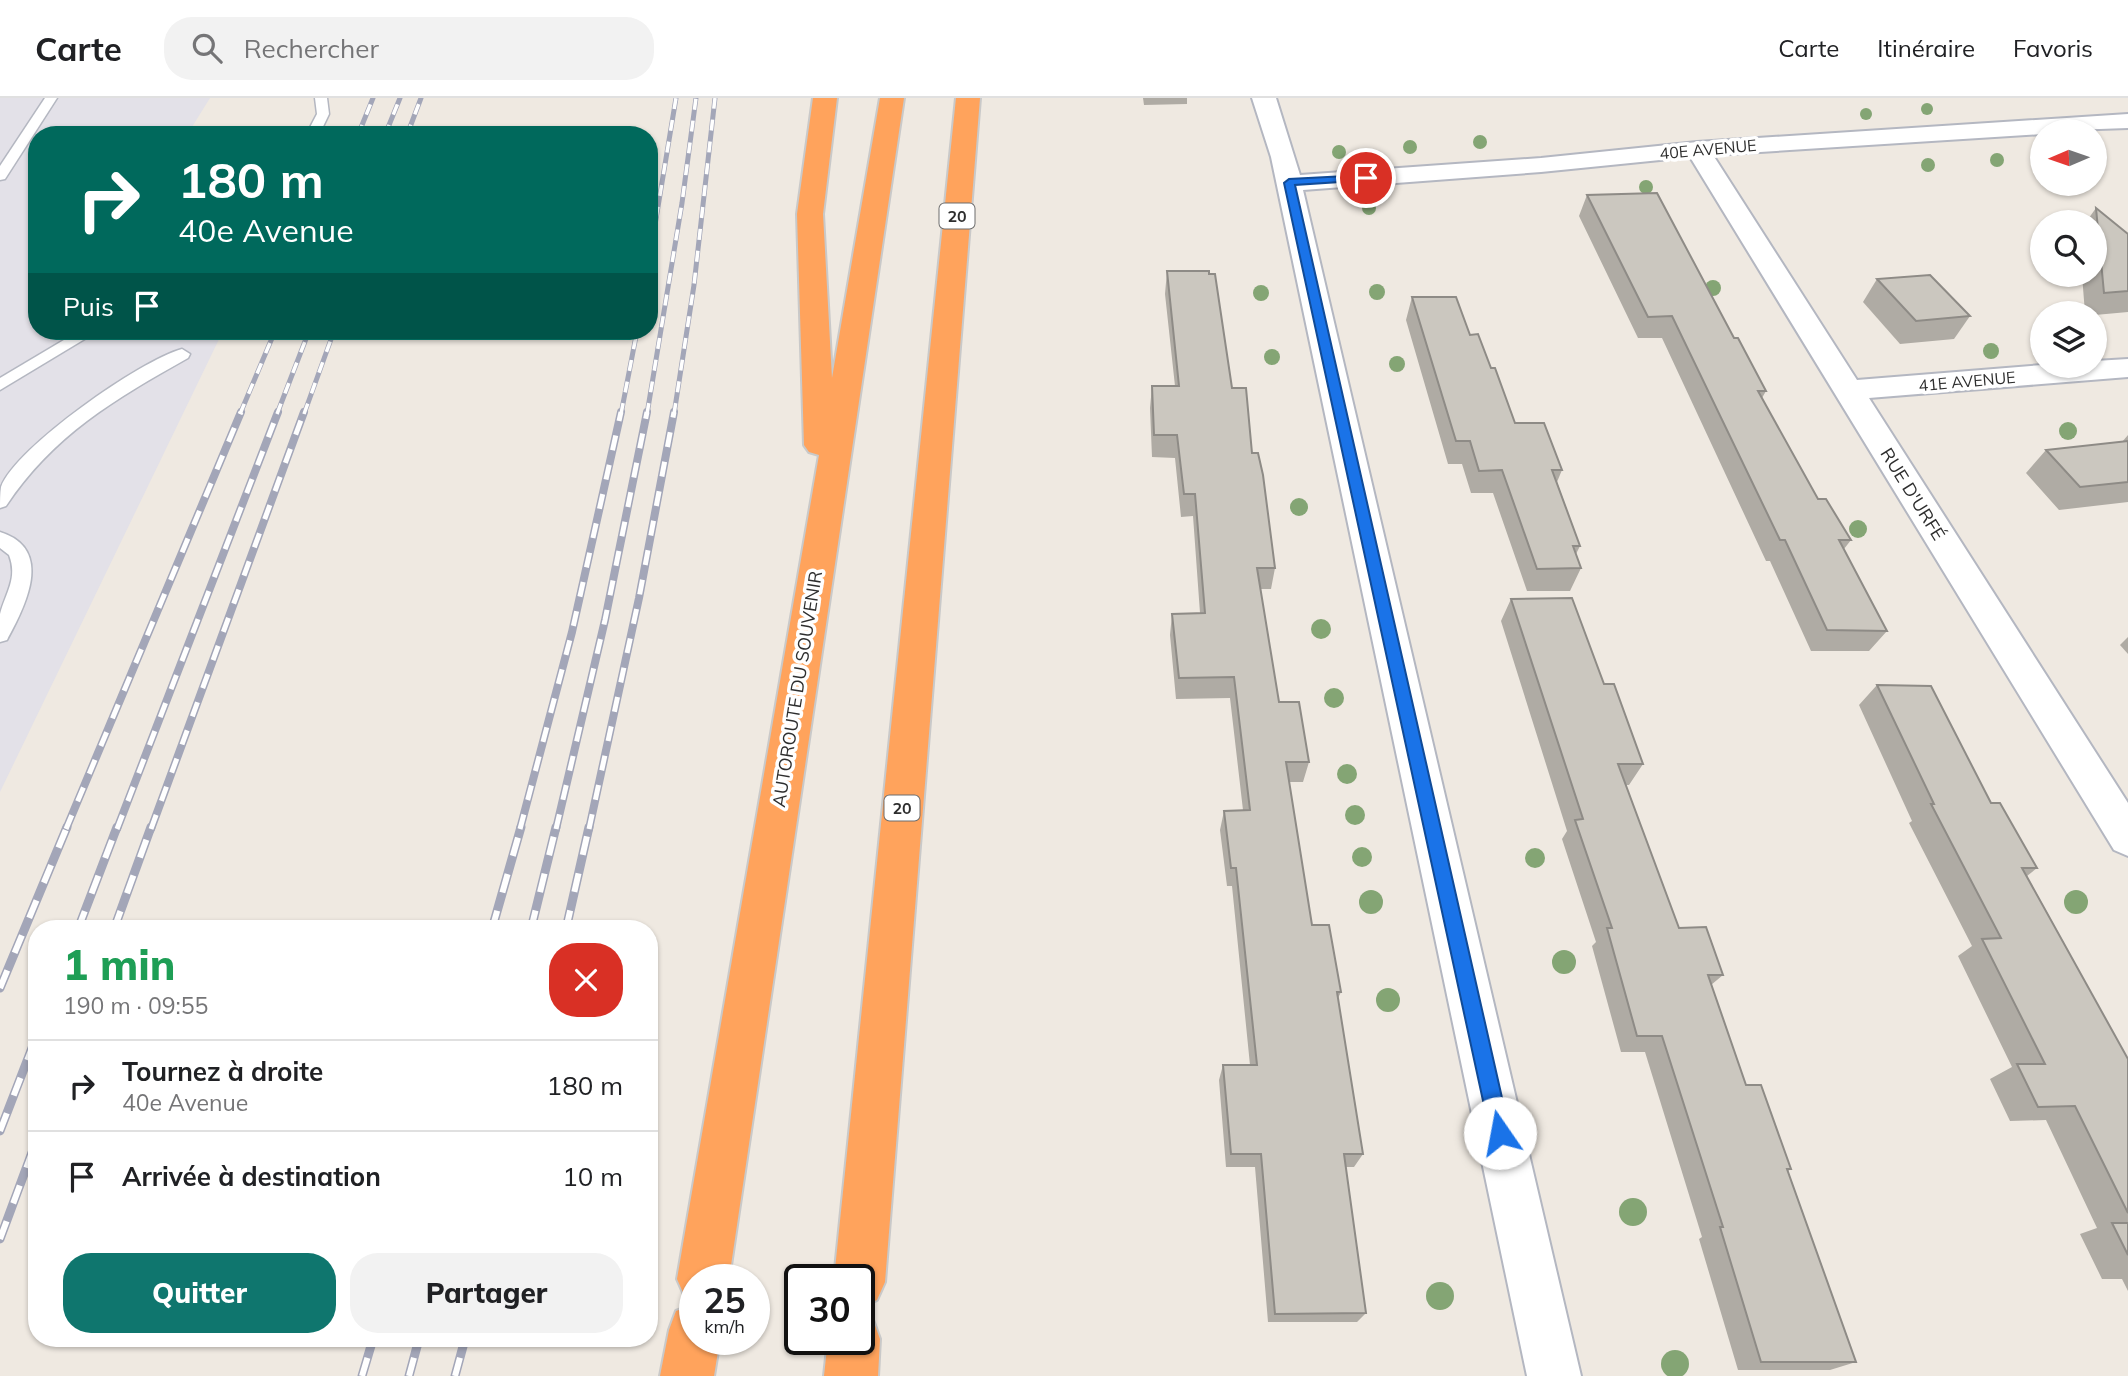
<!DOCTYPE html>
<html lang="fr">
<meta charset="utf-8">
<style>
body{margin:0;font-family:Mulish,sans-serif;background:#f2f2f2;color:#202124;height:100vh;display:flex;flex-direction:column;font-size:26px;white-space:nowrap}
*{box-sizing:border-box;margin:0}
p{font-size:23px;color:#757577}
.icon{flex:none;width:38px;height:38px;fill:none;stroke:currentColor;stroke-width:2;stroke-linecap:round;stroke-linejoin:round}
.map{position:relative;flex:1;overflow:hidden}
.sheet{position:absolute;left:28px;top:822px;width:630px;height:427px;display:flex;flex-direction:column;background:#fff;border-radius:28px;box-shadow:0 2px 5px #0004}
.sheet>*{flex:none}
.hud{position:absolute;left:28px;top:28px;width:630px;height:214px;border-radius:28px;box-shadow:0 2px 5px #0004;background:#00695c;color:#fff;overflow:hidden}
.needle{width:46px;rotate:268deg}
.buttons{position:absolute;left:2030px;top:21px;display:grid;gap:14px}
.buttons a{display:grid;place-items:center;width:77px;height:77px;border-radius:50%;background:#fff;box-shadow:0 2px 5px #0004;font-size:35px}
.speed{position:absolute;left:679px;top:1166px;display:flex;gap:14px;font-size:35px;font-weight:700;text-align:center}
.speed>*{display:grid;place-content:center;width:91px;height:91px;border-radius:50%;background:#fff;box-shadow:0 2px 5px #0004;line-height:1}
.speed small{font-size:18px;font-weight:400}
.speed .limit{border:4px solid #111;border-radius:10px;background:#fff;color:#111}
.pin{position:absolute;display:grid;place-items:center;width:60px;height:60px;color:#fff;margin:-30px;border:4px solid #fff;border-radius:50%;box-shadow:0 2px 7px #0007}
.me{position:absolute;width:77px;margin:-38px;rotate:348deg;stroke-linejoin:round;filter:drop-shadow(0 0 5px #0008)}
.turn{display:flex;align-items:center;gap:24px;height:147px;padding:0 35px;font-size:32px}
.turn .icon{width:91px;height:91px;stroke-width:2.5}
.turn b{display:block;font-size:49px;line-height:60px}
.then{display:flex;align-items:center;height:66px;padding:0 35px;background:#0003;gap:14px;font-size:26px}
.round{display:grid;place-items:center;flex:none;width:74px;height:74px;border-radius:28px;background:#f2f2f2}
.summary{display:flex;align-items:center;justify-content:space-between;height:119px;padding:0 35px}
h1{font-size:42px;font-weight:800;line-height:52px;color:#1e9e55}
.button{display:flex;gap:14px;margin-top:auto;padding:14px 35px}
.button a{flex:1;height:80px;border-radius:28px;background:#0f766e;color:#fff;font-size:28px;font-weight:800;line-height:80px;text-align:center}
.button a+a{background:#f2f2f2;color:#202124}
ul{padding:0;list-style:none}
li{display:flex;align-items:center;gap:21px;height:91px;padding:0 35px;border-top:2px solid #e0e0e0}
li div{flex:1}
li b{display:block;font-size:26px}
li em{font-style:normal}
header{display:flex;align-items:center;gap:42px;box-sizing:border-box;height:98px;padding:0 35px;background:#fff;border-bottom:2px solid #e0e0e0}
header strong{font-size:33px}
nav{display:flex;gap:38px;margin-inline-start:auto;font-size:24px}
.search{width:490px;height:63px;background:#f2f2f2;display:flex;align-items:center;gap:18px;box-sizing:border-box;padding:0 24px;border-radius:28px;color:#757577;font-size:26px}
.map>svg:first-child{display:block}
.industrial{fill:#e3e1e8}
.lines{fill:none;stroke-linecap:round;stroke-linejoin:round}
.service-casing{stroke:#b4b7c1;stroke-width:3}
.minor-casing{stroke:#b4b7c1;stroke-width:4}
.motorway-casing{stroke:#c9c9c9;stroke-width:4}
.service{fill:#fff;fill-rule:evenodd}
.minor{fill:#fff;fill-rule:evenodd}
.motorway{fill:#ffa35c;fill-rule:evenodd}
.rail-far2-casing{stroke:#a3a6b8;stroke-width:5}
.rail-far1-casing{stroke:#a3a6b8;stroke-width:8}
.rail-casing{stroke:#a3a6b8;stroke-width:9}
.rail-far2{stroke:#fff;stroke-width:3.5;stroke-dasharray:11;stroke-linecap:butt}
.rail-far1{stroke:#fff;stroke-width:5;stroke-dasharray:15;stroke-linecap:butt}
.rail{stroke:#fff;stroke-width:6;stroke-dasharray:19;stroke-linecap:butt}
.tree{fill:#84a574}
.wall{fill:#afaba4}
.building{fill:#cbc7bf;stroke:#8e8b86;stroke-width:2}
.route{fill:#1a73e8;stroke:#114b97;stroke-width:2}
.labels{text-anchor:middle;dominant-baseline:central;stroke-width:7;stroke-linejoin:round;paint-order:stroke}
.far-street-label{font-size:16px;fill:#2e2e2e;stroke:#fff}
.shield{fill:#fff;stroke:#6d6d6d;stroke-width:2}
.shield-label{font-size:16px;font-weight:bold;fill:#2e2e2e}
.street-label{font-size:18px;fill:#2e2e2e;stroke:#fff}
</style>
<header>
<strong>Carte</strong>
<div class="search"><svg class="icon" aria-label="search" viewBox="0 0 24 24"><circle cx="10" cy="10" r="6"/><path d="M15 15l6 6"/></svg>Rechercher</div>
<nav><a>Carte</a><a>Itinéraire</a><a>Favoris</a></nav>
</header>
<div class="map">
<svg width="2128" height="1278" viewBox="0 0 2128 1278">
<rect width="100%" height="100%" fill="#efe9e1"/>
<path class="industrial" d="M0,0H210L187,37H37V233H63L60,239L73,233H223L0,694Z"/>
<g class="lines">
<defs>
<g id="service">
<path d="M45,0H57L5,81L0,82V68Z"/>
<path d="M315,0H327L329,16L319,37H306L317,16Z"/>
<path d="M79,233H98L0,292V280Z"/>
<path d="M182,251L190,256L188,260C115,301 53,337 6,408L0,410C0,404 0,395 1,389C16,349 141,262 182,251Z"/>
<path d="M0,434C55,451 25,509 7,542L0,544C0,536 0,525 0,516C6,494 18,480 9,457L0,450Z"/>
</g>
<path id="minor" d="M1252,0H1276L1300,77L1541,60L1697,44L2128,16V30L2042,33V36L1713,57L1857,282L2042,267L2095,268V263L2128,261V279L1869,300L2128,705V758L2114,752L1690,59L1541,74L1303,92L1581,1278H1527L1271,59Z"/>
<g id="motorway">
<path d="M813,0H837L823,116L832,280L880,0H904L729,1181H695V1203L685,1199L677,1181L819,357L809,354L804,347L797,116Z"/>
<path d="M956,0H980L885,1184L877,1202L859,1210V1181H834Z"/>
<path d="M695,1206V1241H720L714,1278H660L669,1232L676,1213Z"/>
<path d="M859,1217L873,1222L880,1241L878,1278H824L828,1241H859Z"/>
</g>
</defs>
<use href="#service" class="service-casing"/>
<use href="#minor" class="minor-casing"/>
<use href="#motorway" class="motorway-casing"/>
<use href="#service" class="service"/>
<use href="#minor" class="minor"/>
<use href="#motorway" class="motorway"/>
<defs>
<g id="rail-far2">
<path d="M358,37L373,0"/>
<path d="M385,37L400,0"/>
<path d="M407,37L421,0"/>
<path d="M649,163L676,0"/>
<path d="M240,316L275,233"/>
<path d="M277,316L309,233"/>
<path d="M304,316L334,233"/>
<path d="M621,316L637,233"/>
<path d="M647,316L682,105L696,0"/>
<path d="M674,316L694,187L715,0"/>
</g>
<g id="rail-far1">
<path d="M66,731L241,314"/>
<path d="M117,731L278,314"/>
<path d="M151,731L304,314"/>
<path d="M520,731L572,534L621,314"/>
<path d="M556,731L605,522L647,314"/>
<path d="M589,731L639,500L674,314"/>
</g>
<g id="rail">
<path d="M78,831L117,729"/>
<path d="M114,831L151,729"/>
<path d="M492,831L521,729"/>
<path d="M531,831L556,729"/>
<path d="M566,831L589,729"/>
<path d="M0,890L67,729"/>
<path d="M0,1033L37,937"/>
<path d="M0,1141L37,1041"/>
<path d="M362,1278L373,1241"/>
<path d="M409,1278L419,1241"/>
<path d="M455,1278L465,1241"/>
</g>
</defs>
<use href="#rail-far2" class="rail-far2-casing"/>
<use href="#rail-far1" class="rail-far1-casing"/>
<use href="#rail" class="rail-casing"/>
<use href="#rail-far2" class="rail-far2"/>
<use href="#rail-far1" class="rail-far1"/>
<use href="#rail" class="rail"/>
</g>
<g class="tree">
<circle cx="1927" cy="11" r="6"/>
<circle cx="1866" cy="16" r="6"/>
<circle cx="1480" cy="44" r="7"/>
<circle cx="1410" cy="49" r="7"/>
<circle cx="1339" cy="54" r="7"/>
<circle cx="1997" cy="62" r="7"/>
<circle cx="1928" cy="67" r="7"/>
<circle cx="1646" cy="89" r="7"/>
<circle cx="1369" cy="110" r="7"/>
<circle cx="1713" cy="190" r="8"/>
<circle cx="1377" cy="194" r="8"/>
<circle cx="1261" cy="195" r="8"/>
<circle cx="1991" cy="253" r="8"/>
<circle cx="1272" cy="259" r="8"/>
<circle cx="1397" cy="266" r="8"/>
<circle cx="2068" cy="333" r="9"/>
<circle cx="1299" cy="409" r="9"/>
<circle cx="1858" cy="431" r="9"/>
<circle cx="1321" cy="531" r="10"/>
<circle cx="1334" cy="600" r="10"/>
<circle cx="1347" cy="676" r="10"/>
<circle cx="1355" cy="717" r="10"/>
<circle cx="1362" cy="759" r="10"/>
<circle cx="1535" cy="760" r="10"/>
<circle cx="1371" cy="804" r="12"/>
<circle cx="2076" cy="804" r="12"/>
<circle cx="1564" cy="864" r="12"/>
<circle cx="1388" cy="902" r="12"/>
<circle cx="1633" cy="1114" r="14"/>
<circle cx="1440" cy="1198" r="14"/>
<circle cx="1675" cy="1266" r="14"/>
</g>
<g class="wall">
<path d="M1143,0H1187V6L1144,7Z"/>
<path d="M1587,97L1734,240L1766,293L1762,300L1818,401L1851,442L1844,451L1887,533L1869,553H1811L1770,463H1766L1662,240H1638L1579,118Z"/>
<path d="M2096,110L2128,136V214L2095,217V215H2085L2082,177H2095V124H2086Z"/>
<path d="M1167,173L1232,290L1252,355L1275,470L1271,491H1260L1279,604L1309,664L1303,684H1289L1312,827L1341,894L1338,900L1363,1056L1354,1069H1346L1366,1215L1357,1224H1268L1255,1069H1226L1219,982L1223,967H1250L1232,788H1227L1220,732L1224,713L1243,712L1230,600L1176,601L1170,537L1172,516L1200,515L1193,418L1181,419L1175,360L1152,359L1150,310L1152,288H1175L1165,196Z"/>
<path d="M1877,181L1970,218L1954,241L1900,246L1863,204Z"/>
<path d="M1412,199L1470,237L1491,270L1515,325L1562,372L1557,384L1580,448L1576,456L1581,470L1570,493H1527L1493,395H1471L1462,366H1448L1406,222Z"/>
<path d="M2128,337V404L2059,412L2026,375L2046,352L2122,344Z"/>
<path d="M1511,501L1604,586L1643,666L1629,687H1625L1679,830L1723,877L1711,887L1746,987L1791,1071L1788,1073L1856,1264L1830,1272H1738L1699,1141L1702,1139L1645,954H1621L1592,848L1596,844L1562,741L1567,733L1501,523Z"/>
<path d="M2128,539V556L2120,547Z"/>
<path d="M1877,587L1991,705L2037,770L2027,778L2128,961V1193L2122,1181H2102L2080,1136L2097,1130L2046,1022L2010,1023L1990,981L2012,969L1958,858L1972,848L1909,725L1912,723L1859,607Z"/>
</g>
<g class="building">
<path d="M1657,95L1734,240H1738L1766,293H1758L1818,401H1826L1851,442H1839L1887,533L1827,532L1785,442H1780L1672,218L1648,219L1587,97Z"/>
<path d="M2096,110L2128,136V193L2104,195Z"/>
<path d="M1167,173H1209V176H1215L1232,290H1246L1252,355H1258L1263,377L1275,470H1257L1279,604H1299L1309,664H1286L1312,827H1329L1341,894H1337L1363,1056H1344L1366,1215L1275,1216L1261,1056H1231L1223,967H1257L1236,770H1231L1224,713L1250,712L1234,579L1179,580L1172,516L1205,515L1195,396H1184L1177,337H1154L1152,288H1179Z"/>
<path d="M1930,177L1970,218L1916,223L1877,181Z"/>
<path d="M1412,199H1456L1470,237L1478,236L1491,270H1495L1515,325H1544L1562,372H1552L1580,448H1573L1581,470L1537,471L1502,372L1479,373L1470,343H1456Z"/>
<path d="M2128,343V384L2080,389L2046,352Z"/>
<path d="M1572,500L1604,586H1614L1643,666H1618L1679,830L1706,829L1723,877H1708L1746,987H1761L1791,1071H1787L1856,1264H1761L1720,1129H1723L1662,938H1637L1607,830H1612L1575,722L1583,721L1511,501Z"/>
<path d="M1877,587L1931,588L1991,705H2000L2037,770H2022L2128,961V1115L2075,1008L2038,1009L2017,966H2045L1982,841L2001,840L1931,706H1934Z"/>
<path d="M2112,1125H2128V1157Z"/>
</g>
<path class="route" d="M1366,77L1371,80L1370,82L1295,87L1510,1035L1507,1042L1500,1045L1493,1042L1490,1035L1284,85L1289,81Z"/>
<g class="labels">
<g class="far-street-label">
<text transform="translate(1708 51) rotate(-5)">40E AVENUE</text>
<text transform="translate(1967 283) rotate(-5)">41E AVENUE</text>
</g>
<g class="shield">
<rect x="939.5" y="105.5" width="35" height="25" rx="5"/>
<rect x="884.5" y="697.5" width="35" height="25" rx="5"/>
</g>
<g class="shield-label">
<text x="957" y="118">20</text>
<text x="902" y="710">20</text>
</g>
<g class="street-label">
<text transform="translate(1913 396) rotate(58)">RUE D'URFÉ</text>
<text transform="translate(797 591) rotate(-81)">AUTOROUTE DU SOUVENIR</text>
</g>
</g>
</svg>
<div class="buttons">
<a><svg class="needle" viewBox="-14 -14 28 28"><path d="M0-13l5 13h-10z" fill="#e53935"/><path d="M0 13l5-13h-10z" fill="#757577"/></svg></a>
<a><svg class="icon" aria-label="search" viewBox="0 0 24 24"><circle cx="10" cy="10" r="6"/><path d="M15 15l6 6"/></svg></a>
<a><svg class="icon" aria-label="layers" viewBox="0 0 24 24"><path d="M12 4l9 5-9 5-9-5zM3 14l9 5 9-5"/></svg></a>
</div>
<div class="speed"><div>25<small>km/h</small></div><div class="limit">30</div></div>
<div class="pin" style="left:1366px;top:80px;background:#d93025"><svg class="icon" aria-label="arrive" viewBox="0 0 24 24"><path d="M6 21V4h12l-3 4 3 4H6"/></svg></div>
<svg class="me" style="left:1500px;top:1035px" viewBox="-20 -20 40 40"><circle r="19" fill="#fff"/><path d="M0-13L10 11 0 6-10 11z" fill="#1a73e8"/></svg>
<div class="hud">
<div class="turn"><svg class="icon" aria-label="right" viewBox="0 0 24 24"><path d="M7 20v-9h11M14 6l5 5-5 5"/></svg><div><b>180 m</b>40e Avenue</div></div>
<div class="then">Puis<svg class="icon" aria-label="arrive" viewBox="0 0 24 24"><path d="M6 21V4h12l-3 4 3 4H6"/></svg></div>
</div>
<section class="sheet">
<div class="summary"><div><h1>1 min</h1><p>190 m · 09:55</p></div><a class="round" style="background:#d93025;color:#fff"><svg class="icon" aria-label="close" viewBox="0 0 24 24"><path d="M6 6l12 12M18 6L6 18"/></svg></a></div>
<ul>
<li><svg class="icon" aria-label="right" viewBox="0 0 24 24"><path d="M7 20v-9h11M14 6l5 5-5 5"/></svg><div><b>Tournez à droite</b><p>40e Avenue</p></div><em>180 m</em></li>
<li><svg class="icon" aria-label="arrive" viewBox="0 0 24 24"><path d="M6 21V4h12l-3 4 3 4H6"/></svg><div><b>Arrivée à destination</b></div><em>10 m</em></li>
</ul>
<div class="button"><a>Quitter</a><a>Partager</a></div>
</section>
</div>
